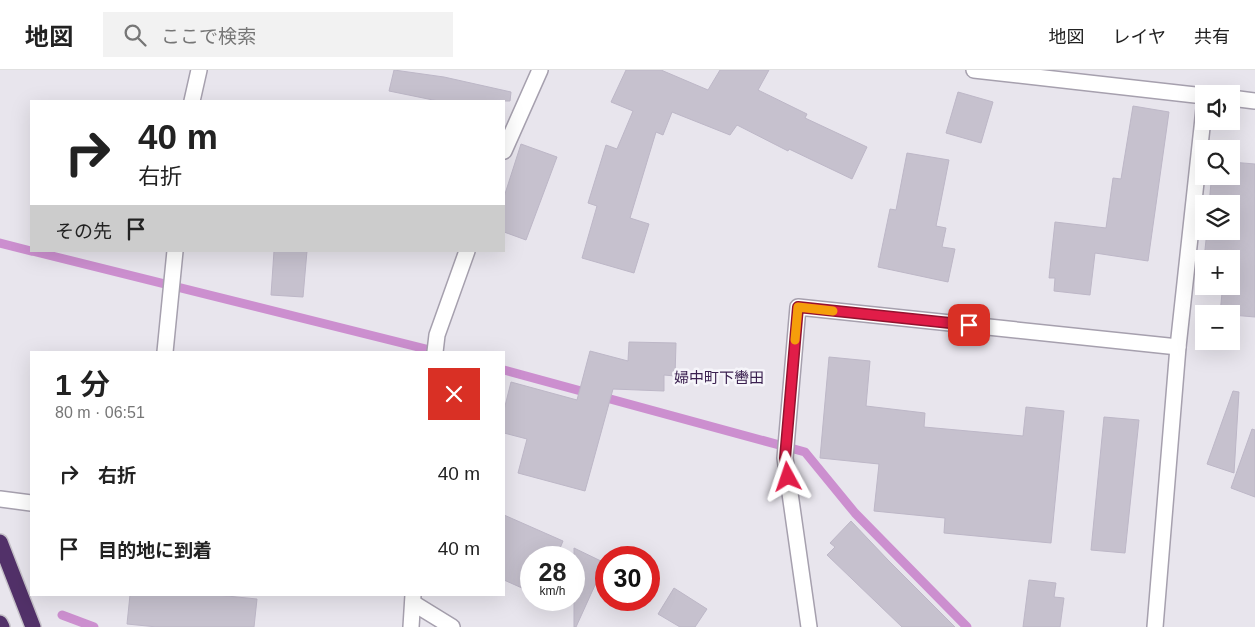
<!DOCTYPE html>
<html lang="ja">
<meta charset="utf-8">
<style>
body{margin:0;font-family:Helvetica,"Noto Sans JP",sans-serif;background:#f2f2f2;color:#222;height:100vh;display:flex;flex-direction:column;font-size:19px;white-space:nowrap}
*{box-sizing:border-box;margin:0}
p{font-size:16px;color:#767676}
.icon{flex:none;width:28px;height:28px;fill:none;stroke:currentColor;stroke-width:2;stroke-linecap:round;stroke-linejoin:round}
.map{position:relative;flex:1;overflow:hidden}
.details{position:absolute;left:30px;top:281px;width:475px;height:245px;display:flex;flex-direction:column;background:#fff;border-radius:0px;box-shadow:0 5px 20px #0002}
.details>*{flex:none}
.guide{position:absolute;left:30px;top:30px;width:475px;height:152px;border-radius:0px;box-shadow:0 5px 20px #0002;background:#fff;color:#222;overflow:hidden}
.fabs{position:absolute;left:1195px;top:15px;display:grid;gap:10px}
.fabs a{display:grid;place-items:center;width:45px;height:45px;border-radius:0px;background:#fff;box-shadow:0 5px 20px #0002;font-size:25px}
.speed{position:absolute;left:520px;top:476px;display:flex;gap:10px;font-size:25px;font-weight:700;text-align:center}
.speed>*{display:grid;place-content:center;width:65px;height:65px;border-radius:50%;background:#fff;box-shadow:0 5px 20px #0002;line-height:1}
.speed small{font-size:12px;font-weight:400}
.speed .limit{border:8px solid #d22;background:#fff;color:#111}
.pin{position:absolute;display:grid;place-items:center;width:42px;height:42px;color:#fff;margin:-21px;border-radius:10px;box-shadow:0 2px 8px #0006}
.me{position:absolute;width:55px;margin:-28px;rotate:355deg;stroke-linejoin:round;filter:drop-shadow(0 0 4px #0008)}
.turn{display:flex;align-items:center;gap:18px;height:105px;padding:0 25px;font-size:22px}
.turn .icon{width:65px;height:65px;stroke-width:2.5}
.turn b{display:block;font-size:35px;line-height:42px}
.then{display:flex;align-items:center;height:48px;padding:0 25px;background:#0003;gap:10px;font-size:19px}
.round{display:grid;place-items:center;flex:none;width:52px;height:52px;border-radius:0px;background:#f2f2f2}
.summary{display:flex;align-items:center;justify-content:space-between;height:85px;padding:0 25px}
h1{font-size:30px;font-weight:600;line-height:38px}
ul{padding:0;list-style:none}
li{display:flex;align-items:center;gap:15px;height:75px;padding:0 25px}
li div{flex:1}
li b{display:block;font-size:19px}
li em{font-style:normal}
header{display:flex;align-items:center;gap:30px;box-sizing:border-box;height:70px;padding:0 25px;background:#fff;border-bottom:1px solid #e0e0e0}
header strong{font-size:24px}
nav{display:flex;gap:28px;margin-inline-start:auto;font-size:18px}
.search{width:350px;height:45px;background:#f2f2f2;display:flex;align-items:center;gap:12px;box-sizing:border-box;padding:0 18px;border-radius:0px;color:#767676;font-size:19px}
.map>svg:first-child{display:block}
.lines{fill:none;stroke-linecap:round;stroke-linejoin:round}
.stream{stroke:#cc8fcf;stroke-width:9}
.building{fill:#c6c1ce;stroke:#bdb7c7}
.minor-casing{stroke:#a6a0ae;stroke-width:18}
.highway-casing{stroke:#c6c2c9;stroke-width:18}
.minor{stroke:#fff;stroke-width:15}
.highway{stroke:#523169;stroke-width:15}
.route-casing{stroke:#92132f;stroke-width:12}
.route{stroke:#e11d48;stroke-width:9}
.slow{stroke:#f59e0b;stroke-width:9}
.labels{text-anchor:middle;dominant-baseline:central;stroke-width:5;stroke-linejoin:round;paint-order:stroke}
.neighbourhood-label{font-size:15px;fill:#3b2150;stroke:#f6f5fa}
</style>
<header>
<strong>地図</strong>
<div class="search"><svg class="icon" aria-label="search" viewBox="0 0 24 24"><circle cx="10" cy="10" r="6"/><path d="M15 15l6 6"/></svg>ここで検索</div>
<nav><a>地図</a><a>レイヤ</a><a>共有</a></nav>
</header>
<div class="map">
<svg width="1255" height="557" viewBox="0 0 1255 557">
<rect width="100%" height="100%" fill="#e8e5ed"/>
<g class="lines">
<g class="stream">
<path d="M0,173L31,181"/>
<path d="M32,181L438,282"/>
<path d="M504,300L805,382L855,443L967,557"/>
<path d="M62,545L94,557"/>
</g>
</g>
<g class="building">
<path d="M394,0L444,7L511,22L510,31H438L389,21Z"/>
<path d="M626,0H661L708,20L720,0H769L758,20L807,44L805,48L867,77L852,109L789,79L788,81L737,55L730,65L672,42L663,65L656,62L630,148L649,154L634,203L582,188L597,136L588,133L606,75L617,79L633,41L611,32Z"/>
<path d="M958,22L993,32L981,73L946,63Z"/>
<path d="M1133,36L1169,42L1148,191L1095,183L1090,225L1054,221L1055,208H1049L1055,152L1106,158L1113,108L1121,109Z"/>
<path d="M521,74L557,87L526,170L504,162V127Z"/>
<path d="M907,83L949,90L936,156L946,158L942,177L955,179L948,212L878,197L890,139L896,140Z"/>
<path d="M1231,92L1255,94V247L1220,244L1222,223L1201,222L1204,194V216H1231V189H1204L1207,161H1231V134H1209L1211,113H1226V106H1231Z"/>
<path d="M274,181H307L303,227L271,225Z"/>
<path d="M629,272L676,273L675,306L664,305V321L613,319L585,421L518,403L527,369L504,363V340L511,312L577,330L590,281L628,291Z"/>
<path d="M829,287L870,291L866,336L925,343L924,357L1023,366L1026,337L1064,341L1051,473L944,463L945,448L874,441L879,394L820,388Z"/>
<path d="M1233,321L1239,322L1234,403L1207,394Z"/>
<path d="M1104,347L1139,350L1125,483L1091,480Z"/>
<path d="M1252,359L1255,360V427L1231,418Z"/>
<path d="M504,445L563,471L556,488H531V522L504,510Z"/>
<path d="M851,451L888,490L955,557H902L827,485L835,477L830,473Z"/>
<path d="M574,478L605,493L576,557H574Z"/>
<path d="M1029,510L1056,513L1054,527L1064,528L1060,557H1023Z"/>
<path d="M674,518L707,539L695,557H680L658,544Z"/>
<path d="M130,525H217L257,529L254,557H157L127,554Z"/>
</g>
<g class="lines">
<defs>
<g id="minor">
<path d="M974,0L1204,26"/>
<path d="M1231,28L1255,31"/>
<path d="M192,31L199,0"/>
<path d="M504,81L540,0"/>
<path d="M165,282L175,181"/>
<path d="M435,282L437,265L467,181"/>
<path d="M0,429L31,433"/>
<path d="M413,533L452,557"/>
<path d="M411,557L413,525"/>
<path d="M809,557L785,388L798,237L1178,277"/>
<path d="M1155,557L1178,277L1204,39"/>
</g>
<g id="highway">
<path d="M0,472L33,557"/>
<path d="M0,553L2,557"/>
</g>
</defs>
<use href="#minor" class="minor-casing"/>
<use href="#highway" class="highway-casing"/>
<use href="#minor" class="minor"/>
<use href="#highway" class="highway"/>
</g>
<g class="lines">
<defs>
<path id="route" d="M788,407L785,388L798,237L969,255"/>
</defs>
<use href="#route" class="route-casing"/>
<use href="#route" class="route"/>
<path class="slow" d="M795,270L798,237L833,241"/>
</g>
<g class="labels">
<g class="neighbourhood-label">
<text x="719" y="307">婦中町下轡田</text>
</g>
</g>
</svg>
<div class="fabs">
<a><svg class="icon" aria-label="sound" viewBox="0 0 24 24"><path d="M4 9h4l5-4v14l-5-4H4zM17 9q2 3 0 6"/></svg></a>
<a><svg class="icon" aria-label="search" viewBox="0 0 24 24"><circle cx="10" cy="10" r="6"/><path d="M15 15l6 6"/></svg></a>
<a><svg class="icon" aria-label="layers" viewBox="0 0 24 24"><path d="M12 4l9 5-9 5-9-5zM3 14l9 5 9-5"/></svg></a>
<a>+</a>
<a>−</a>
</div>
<div class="speed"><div>28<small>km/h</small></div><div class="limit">30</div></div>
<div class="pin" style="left:969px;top:255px;background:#d93025"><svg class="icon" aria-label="arrive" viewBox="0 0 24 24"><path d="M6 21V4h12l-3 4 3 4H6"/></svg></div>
<svg class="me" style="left:788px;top:407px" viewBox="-20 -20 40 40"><path d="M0-17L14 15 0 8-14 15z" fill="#e11d48" stroke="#fff" stroke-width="4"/></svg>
<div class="guide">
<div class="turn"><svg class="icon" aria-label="right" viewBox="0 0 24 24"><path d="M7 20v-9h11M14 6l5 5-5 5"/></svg><div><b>40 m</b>右折</div></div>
<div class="then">その先<svg class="icon" aria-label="arrive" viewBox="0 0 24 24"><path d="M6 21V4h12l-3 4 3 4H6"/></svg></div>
</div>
<section class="details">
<div class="summary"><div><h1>1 分</h1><p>80 m · 06:51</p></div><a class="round" style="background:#d93025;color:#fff"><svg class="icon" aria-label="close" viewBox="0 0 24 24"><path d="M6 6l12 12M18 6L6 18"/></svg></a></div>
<ul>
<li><svg class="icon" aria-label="right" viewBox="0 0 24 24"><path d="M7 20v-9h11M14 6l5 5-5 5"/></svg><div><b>右折</b></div><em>40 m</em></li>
<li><svg class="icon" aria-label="arrive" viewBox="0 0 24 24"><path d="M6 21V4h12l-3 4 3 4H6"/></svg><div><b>目的地に到着</b></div><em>40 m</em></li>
</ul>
</section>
</div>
